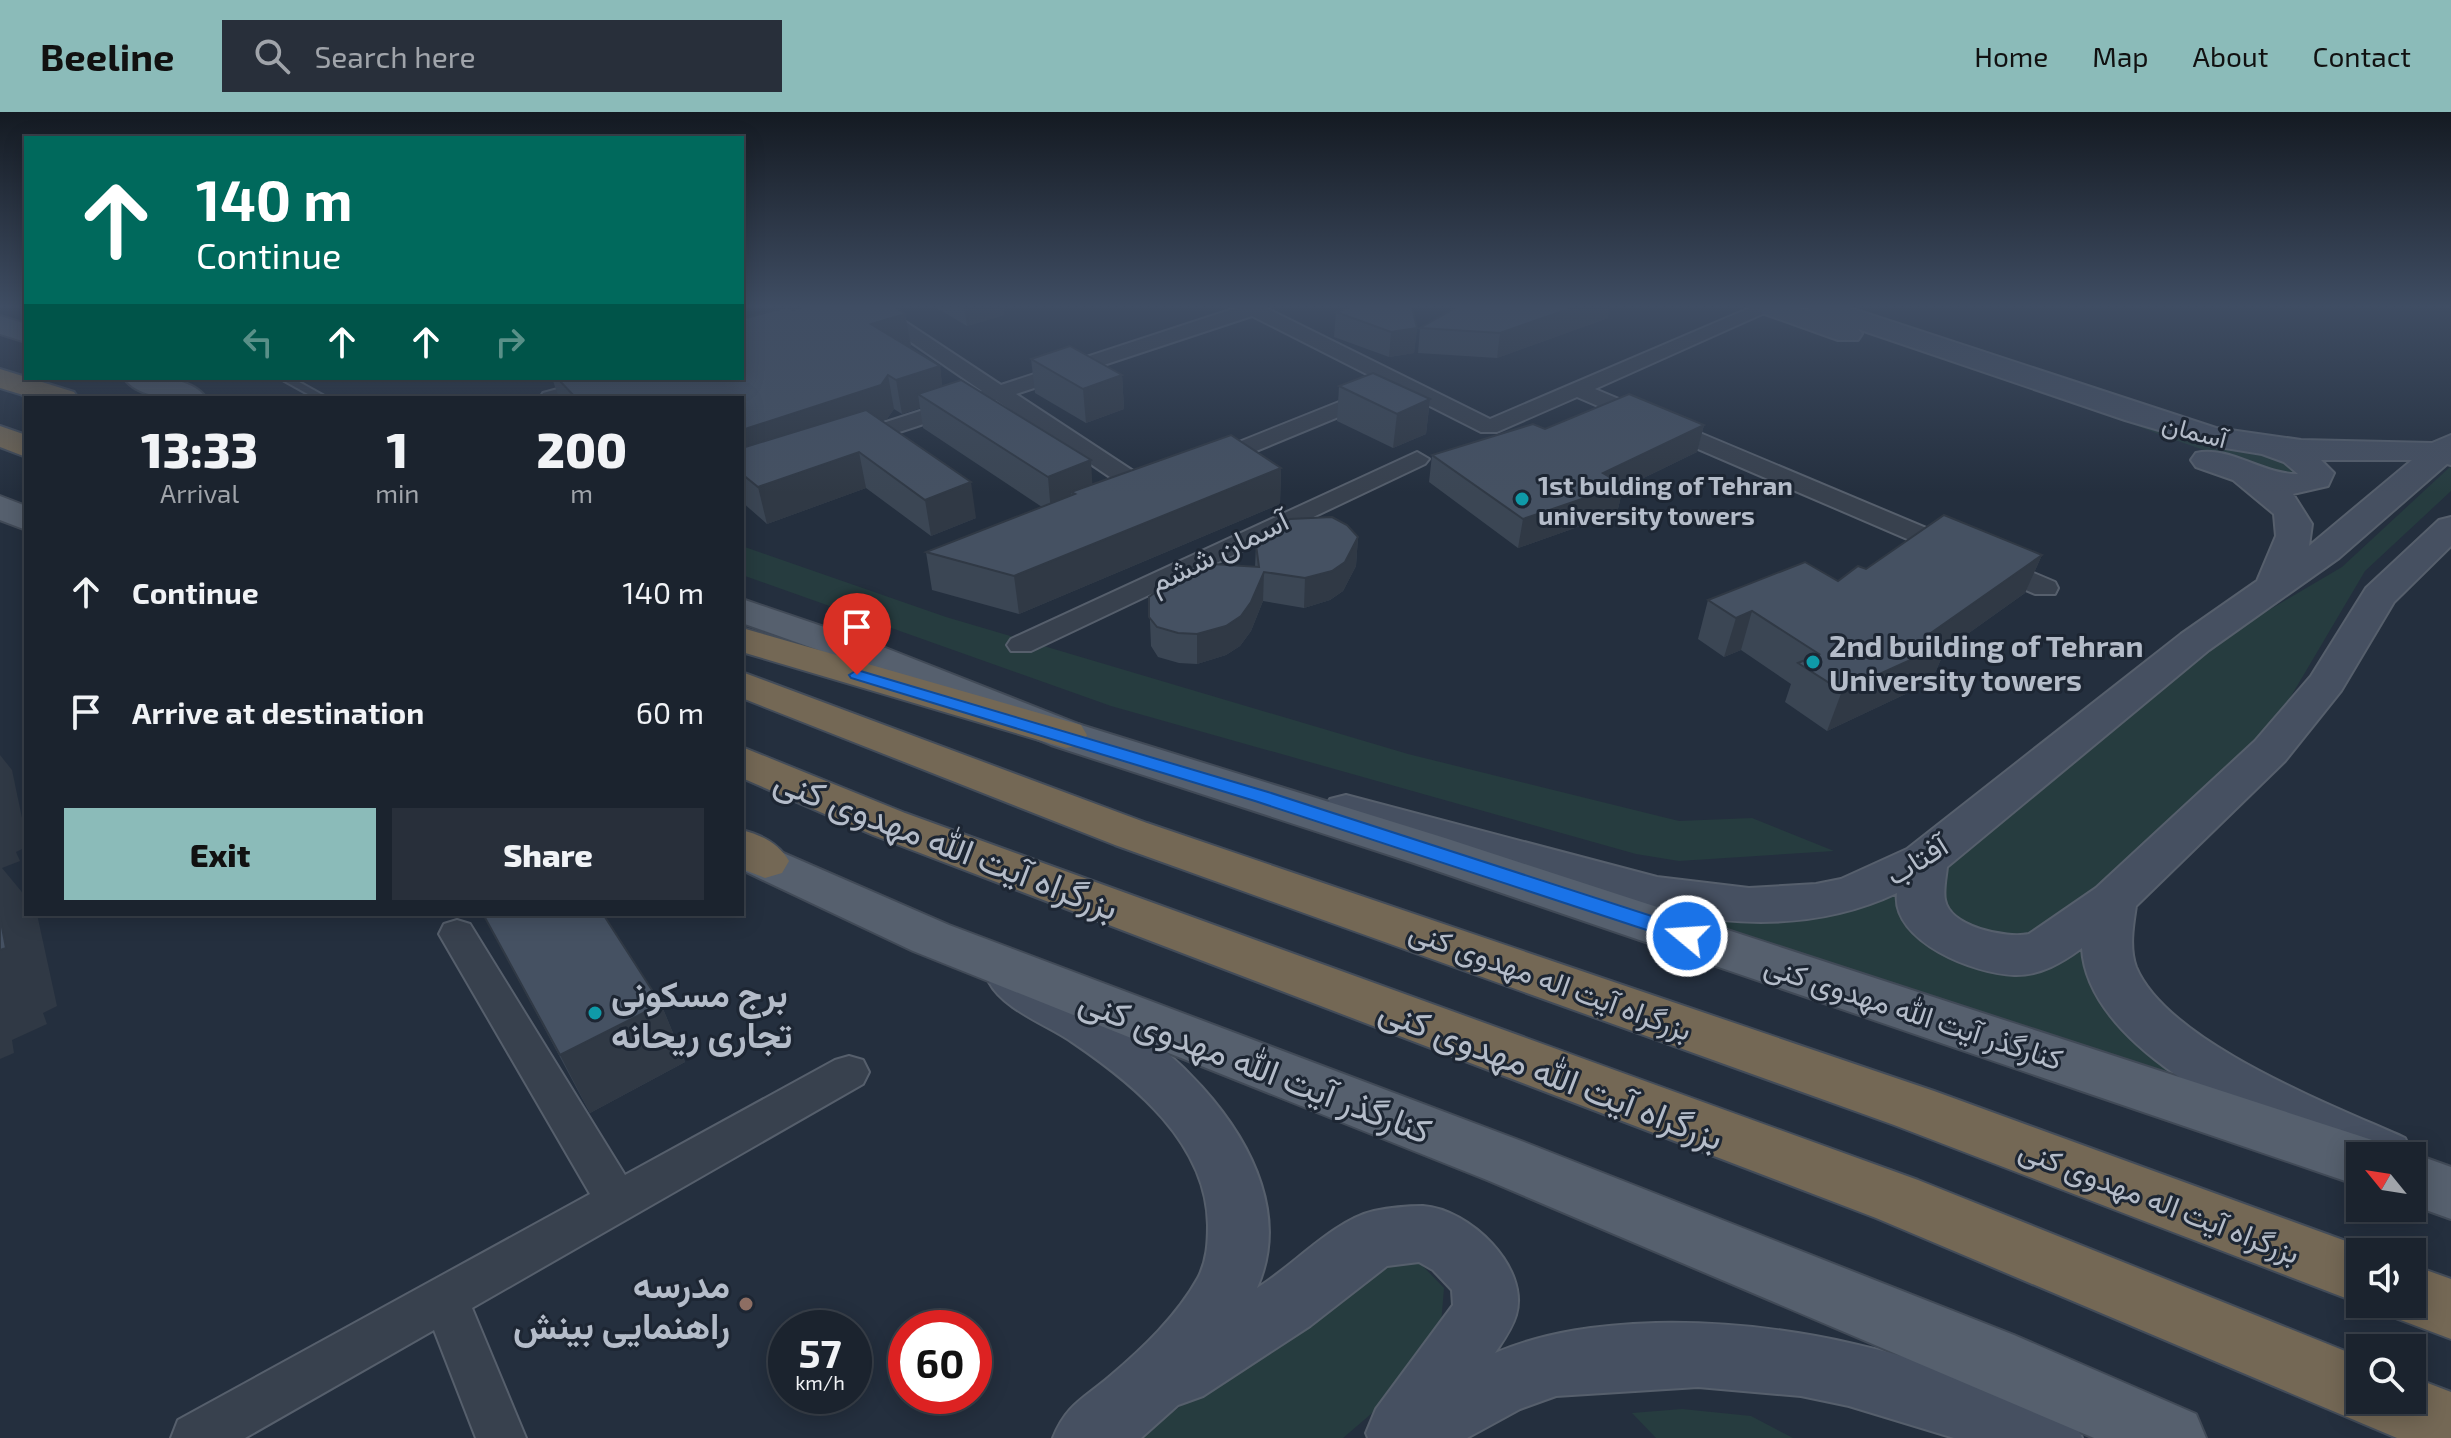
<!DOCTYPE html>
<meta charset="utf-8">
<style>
body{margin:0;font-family:"Exo 2",Vazirmatn,sans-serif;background:#282f3a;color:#f1f3f6;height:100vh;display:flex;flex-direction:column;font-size:30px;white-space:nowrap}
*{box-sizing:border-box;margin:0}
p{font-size:26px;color:#a0a4aa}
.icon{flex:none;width:44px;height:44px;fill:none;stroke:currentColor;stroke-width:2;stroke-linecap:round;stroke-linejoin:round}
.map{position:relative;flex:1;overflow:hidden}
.drawer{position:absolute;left:24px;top:284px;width:720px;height:520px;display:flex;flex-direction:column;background:#1b232e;border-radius:0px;box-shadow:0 4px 20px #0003,0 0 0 2px #39404a}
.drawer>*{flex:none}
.top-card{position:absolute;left:24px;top:24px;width:720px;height:244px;border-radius:0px;box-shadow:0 4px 20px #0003,0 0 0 2px #39404a;background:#00695c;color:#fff;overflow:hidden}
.needle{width:52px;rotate:300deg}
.controls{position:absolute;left:2346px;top:1030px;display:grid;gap:16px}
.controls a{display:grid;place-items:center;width:80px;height:80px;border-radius:0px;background:#1b232e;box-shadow:0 4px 20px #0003,0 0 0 2px #39404a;font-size:40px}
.speed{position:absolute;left:768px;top:1198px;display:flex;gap:16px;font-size:40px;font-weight:700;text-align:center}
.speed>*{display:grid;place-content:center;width:104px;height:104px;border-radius:50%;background:#1b232e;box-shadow:0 4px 20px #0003,0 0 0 2px #39404a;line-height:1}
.speed small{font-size:20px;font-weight:400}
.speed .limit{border:12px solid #d22;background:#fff;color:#111}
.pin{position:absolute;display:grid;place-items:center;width:68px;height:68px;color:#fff;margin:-82px -34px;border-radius:50% 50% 50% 0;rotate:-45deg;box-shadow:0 0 8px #0007}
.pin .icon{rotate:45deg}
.me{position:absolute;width:88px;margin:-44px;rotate:288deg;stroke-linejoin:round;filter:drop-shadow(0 0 6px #0008)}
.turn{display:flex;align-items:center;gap:28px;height:168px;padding:0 40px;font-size:36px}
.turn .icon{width:104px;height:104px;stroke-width:2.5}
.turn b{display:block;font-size:56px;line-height:68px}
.lanes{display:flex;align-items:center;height:76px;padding:0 40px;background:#0003;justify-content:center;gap:40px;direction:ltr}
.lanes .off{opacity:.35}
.eta{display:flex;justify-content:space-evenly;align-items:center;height:136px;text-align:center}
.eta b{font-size:48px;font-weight:800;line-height:56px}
.button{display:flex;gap:16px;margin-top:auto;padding:16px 40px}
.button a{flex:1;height:92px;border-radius:0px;background:#8bbbb9;color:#111;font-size:32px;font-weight:800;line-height:92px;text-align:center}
.button a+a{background:#282f3a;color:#f1f3f6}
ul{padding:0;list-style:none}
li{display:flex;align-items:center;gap:24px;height:120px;padding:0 40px}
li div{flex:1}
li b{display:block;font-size:30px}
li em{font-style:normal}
header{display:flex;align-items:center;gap:48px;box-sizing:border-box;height:112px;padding:0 40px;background:#8bbbb9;color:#111}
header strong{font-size:38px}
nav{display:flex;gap:44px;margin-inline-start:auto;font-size:28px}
.search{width:560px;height:72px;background:#282f3a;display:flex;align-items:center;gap:20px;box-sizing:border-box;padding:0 28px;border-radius:0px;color:#a0a4aa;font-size:30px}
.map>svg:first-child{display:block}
.green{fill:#263c3f}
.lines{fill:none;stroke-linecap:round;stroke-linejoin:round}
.lane-casing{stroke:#565f6c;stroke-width:4}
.street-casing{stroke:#565f6c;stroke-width:4}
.secondary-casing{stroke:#565f6c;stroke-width:4}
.primary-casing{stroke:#414a57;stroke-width:4}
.highway-casing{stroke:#434c59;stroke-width:4}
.lane{fill:#38414e;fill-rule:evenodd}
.street{fill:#38414e;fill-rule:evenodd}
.secondary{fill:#465061;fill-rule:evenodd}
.primary{fill:#56606e;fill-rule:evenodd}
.highway{fill:#746855;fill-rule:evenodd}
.wall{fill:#3b4654}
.shaded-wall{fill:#303945}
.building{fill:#455162;stroke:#303945;stroke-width:2}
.route{fill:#1a73e8;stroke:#114b97;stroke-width:2}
.culture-dot{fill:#0f9aa8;stroke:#1d2633;stroke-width:3}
.education-dot{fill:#8d6e63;stroke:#1d2633;stroke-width:3}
.labels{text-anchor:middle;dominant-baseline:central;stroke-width:6;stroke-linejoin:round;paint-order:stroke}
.far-street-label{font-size:26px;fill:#b4bcc9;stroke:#1d2633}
.far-poi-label{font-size:26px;font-weight:bold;fill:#b4bcc9;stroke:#1d2633;text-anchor:start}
.street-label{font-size:30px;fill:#b4bcc9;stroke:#1d2633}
.poi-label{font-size:30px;font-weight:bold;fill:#b4bcc9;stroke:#1d2633;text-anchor:start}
.near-street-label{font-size:36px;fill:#b4bcc9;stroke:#1d2633}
.near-poi-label{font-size:36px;font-weight:bold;fill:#b4bcc9;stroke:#1d2633;text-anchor:start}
</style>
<header>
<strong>Beeline</strong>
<div class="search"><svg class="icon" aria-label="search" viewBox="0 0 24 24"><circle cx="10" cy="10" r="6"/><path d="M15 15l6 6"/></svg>Search here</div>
<nav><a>Home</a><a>Map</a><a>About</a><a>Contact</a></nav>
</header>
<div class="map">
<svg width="2451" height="1326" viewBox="0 0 2451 1326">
<rect width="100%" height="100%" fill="#242f3e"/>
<g class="green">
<path d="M2108,298L2275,343L2298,359C2279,370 2134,312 2104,302Z"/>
<path d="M2451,354V379L2365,459L2277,608L2094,784L2021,830L1950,810L1938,760L2196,541L2342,455Z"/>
<path d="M742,434L946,505L1408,642L1679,709L1752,706L1834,739L1679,749L1636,742L1111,594L742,463Z"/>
<path d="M1900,779L1930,824L2093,825L2242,986L1609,781Z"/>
<path d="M1390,1142L1417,1148L1444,1176L1440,1225L1378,1296L1343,1326H1137Z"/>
<path d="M1682,1297L1751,1304L1793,1326H1656L1632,1301Z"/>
</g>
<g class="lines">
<defs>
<path id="lane" d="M279,266H292L328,286H315Z"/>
<g id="street">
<path d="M860,195H883L1001,273L1239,195H1264L1490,307L1752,195H1778L1595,277L2055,470L2058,476L2055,482H2035L1577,285L1497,320H1481L1252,204L1016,282L1153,372L1156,377L1153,382H1135L996,288L851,336L840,329L843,324L982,279Z"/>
<path d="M598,266H632L629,271L575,286H540L543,281Z"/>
<path d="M1379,274L1387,275L1390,280L1387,285L1215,356H1199L1195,351L1199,346Z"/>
<path d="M1417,340L1429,347L1425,352L1031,539H1011L1007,533L1011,527Z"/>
<path d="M457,808L470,812L625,1063L835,948L849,944L863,948L869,960L863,972L472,1196L526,1326H476L434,1218L245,1326H171L178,1308L590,1082L439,822L444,812Z"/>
</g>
<g id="secondary">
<path d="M1758,195H1796L1811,200L1808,195H1847L2216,316L2301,328L2432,331L2451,323V353L2447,352L2339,446L2209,538L1947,755C1946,765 1943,778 1945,788C1950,815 2006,827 2029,822L2096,776L2255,629L2311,564L2366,476L2439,408L2451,405V434L2394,490L2341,579L2285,649L2136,794C2133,813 2129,836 2136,855C2168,931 2332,993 2405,1026L2413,1044L2412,1046L2360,1044V1060C2276,1020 2088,944 2082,836C2063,850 2040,864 2014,863C1976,862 1891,830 1897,781C1776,838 1650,799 1529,765C1463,746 1396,727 1330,709L1323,698L1330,687L1346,683L1657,765L1749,776L1816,772L1841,767L1907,737L2181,522L2257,469L2276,424L2274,402L2233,368L2196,355L2191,348L2196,341C2228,333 2264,363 2298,362L2284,350L2262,342L2213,334L2125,308L1858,217L1862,222L1858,228H1838L1762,201ZM2321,348H2412L2309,434L2312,412L2293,382L2328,374L2334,361Z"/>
<path d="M1015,850C1130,887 1318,1038 1257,1176C1293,1154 1334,1108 1374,1099C1388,1096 1409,1094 1423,1094C1469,1097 1530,1155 1516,1203C1512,1217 1503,1229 1495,1241C1548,1219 1599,1213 1656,1211C1798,1208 1916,1244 2048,1292L2072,1302L2082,1326H1954L1849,1294L1801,1284L1698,1275L1556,1284L1520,1297L1467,1326H1368L1366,1321L1376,1297L1453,1193L1452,1178L1433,1158L1419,1150L1387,1154L1310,1214L1203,1284L1178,1293L1141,1326H1053C1066,1293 1083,1287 1109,1265C1142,1237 1177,1204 1198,1166C1207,1149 1208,1131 1208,1113C1207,1031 1134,972 1072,930C1046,912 1004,898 989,870L997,856Z"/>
</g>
<g id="primary">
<path d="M0,204L26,212V230L0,222Z"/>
<path d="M124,266C149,266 190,263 206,286C181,286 140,289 124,266Z"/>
<path d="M0,384L26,394V418L0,408Z"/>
<path d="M742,487L883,535L1081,613L1445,726L2360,1024L2381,1031L2387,1044H2360V1074L1411,750L1051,633L855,551L742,511Z"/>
<path d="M742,723L949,813L1529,1032L2014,1223L2196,1302L2206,1326H2094L1487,1068L913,839L742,758Z"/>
<path d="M2412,1041L2451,1055V1107L2412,1093V1044H2404Z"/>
</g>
<g id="highway">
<path d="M0,257L74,280L78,286H33L0,276Z"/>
<path d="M0,314L26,323V345L0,335Z"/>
<path d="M742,516L1081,613L1087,623L1081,633L1066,636L742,540Z"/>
<path d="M742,560L1147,711L1934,979L2376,1140H2360L2361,1192L1894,1013L1115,733L742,586Z"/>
<path d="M742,635L905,701L1918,1068L2360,1245V1288H2412V1265L2451,1280V1326H2397L1876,1106L873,723L742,666Z"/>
<path d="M742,718C761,723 778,731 789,749L782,761L765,766L742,757Z"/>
<path d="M2412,1153L2451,1167V1227L2390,1204L2384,1192H2412Z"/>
</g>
</defs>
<use href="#lane" class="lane-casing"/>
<use href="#street" class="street-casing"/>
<use href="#secondary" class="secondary-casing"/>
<use href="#primary" class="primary-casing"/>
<use href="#highway" class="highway-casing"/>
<use href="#lane" class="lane"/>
<use href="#street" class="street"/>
<use href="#secondary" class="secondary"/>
<use href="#primary" class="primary"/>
<use href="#highway" class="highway"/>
</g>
<g class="wall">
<path d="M935,195H1003L1004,203L967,214Z"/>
<path d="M793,198L905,202L911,234L908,235L940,254L942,274L1093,372L1281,356L1280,392L1019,502L932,478L926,440L1042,395L923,316L920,296L902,302L894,297L887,307L881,309L976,406L931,424L866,376L767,412L742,390V286H559L552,266H742Z"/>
<path d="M1336,200L1417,216L1414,241L1389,245L1334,225Z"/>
<path d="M1608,206L1497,246L1418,241L1420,216Z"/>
<path d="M1031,247L1122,263L1124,297L1086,311L1035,281Z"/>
<path d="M1339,274L1430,287L1426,322L1393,336L1337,309Z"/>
<path d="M1704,313L1697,340L1623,376L1617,401L1518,436L1429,370L1432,343L1545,317Z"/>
<path d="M1358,425L1356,454L1343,479L1330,488L1304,496L1263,489L1251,519L1240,534L1226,543L1197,552L1179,551L1158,545L1151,534L1149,485L1255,455L1256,433Z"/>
<path d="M2042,443L2025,481L1945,538L1931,570L1827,619L1785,590L1791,572L1741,538L1724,545L1698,527L1708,488L1838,469L1866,457Z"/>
<path d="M483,802L661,892L685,950L590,1001Z"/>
</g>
<g class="shaded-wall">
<path d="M964,195H1003L1004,203L967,214Z"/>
<path d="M1574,195H1610L1608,206L1497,246L1500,221Z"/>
<path d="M905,202L911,234L877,245L871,212Z"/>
<path d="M1417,216L1414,241L1389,245L1391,220Z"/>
<path d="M940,254L944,288L918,282L920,296L902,302L896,268Z"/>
<path d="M888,263L894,297L887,307L742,356V318Z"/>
<path d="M1122,263L1124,297L1086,311L1083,277Z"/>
<path d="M1430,287L1426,322L1393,336L1397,302Z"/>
<path d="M1704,313L1697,340L1623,376L1617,401L1518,436L1523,407L1603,361Z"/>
<path d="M859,340L866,376L767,412L758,375Z"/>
<path d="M1091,348L1093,384L1071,380L1072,393L1051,401L1048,365Z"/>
<path d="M1281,356L1280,392L1019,502L1014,464Z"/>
<path d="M971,370L976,406L931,424L925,388Z"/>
<path d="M1358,425L1356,454L1343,479L1330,488L1304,496L1305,466Z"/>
<path d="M2042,443L2025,481L1945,538L1931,570L1827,619L1842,579L1931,521Z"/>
<path d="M1264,460L1263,489L1251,519L1240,534L1226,543L1197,552V522Z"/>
<path d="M1752,499L1741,538L1724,545L1736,506Z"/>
<path d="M0,643L12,658L26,725V735L16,740L20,749L2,756L26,785V802H37L57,894L43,901L47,912L12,928L14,941L0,947Z"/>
<path d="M661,892L685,950L590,1001L560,943Z"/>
</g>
<g class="building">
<path d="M787,195L793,198L803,195H895L905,202L871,212L940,254L896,268L888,263L881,273L742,318V286H576L557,266H742V207Z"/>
<path d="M1351,195H1412L1417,216L1391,220L1336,200Z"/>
<path d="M1457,195H1574L1500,221L1420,216Z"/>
<path d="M1070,234L1122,263L1083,277L1031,247Z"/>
<path d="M1373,261L1430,287L1397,302L1339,274Z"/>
<path d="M961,268L1091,348L1048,365L918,282Z"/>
<path d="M1629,282L1704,313L1603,361L1623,373L1523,407L1432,343L1533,312L1545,317Z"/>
<path d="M866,298L971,370L925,388L859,340L758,375L742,362V336Z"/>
<path d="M1231,323L1281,356L1014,464L926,440L1075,382L1071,380Z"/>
<path d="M1944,403L2042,443L1931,521L1948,531L1842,579L1798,551L1819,542L1752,499L1736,506L1708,488L1805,450L1838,469L1858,454L1866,457Z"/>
<path d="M1332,405L1347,413L1358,425L1345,450L1332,459L1305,466L1264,460L1251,490L1241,504L1226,514L1197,522L1178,521L1157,515L1149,505V485L1188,456L1212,452L1259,455L1256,433L1290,407Z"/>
<path d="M483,802H603L661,892L560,943Z"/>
<path d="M0,805L6,836L0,838Z"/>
</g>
<linearGradient id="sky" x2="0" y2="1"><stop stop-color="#141a22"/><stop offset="0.51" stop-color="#3f4d63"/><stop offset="1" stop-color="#3f4d63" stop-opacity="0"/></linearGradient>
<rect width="2451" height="381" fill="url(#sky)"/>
<path class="route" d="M857,558L1268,680L1695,818L1698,824L1695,829H1680L1255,689L851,566L849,563Z"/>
<g class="culture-dot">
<circle cx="1522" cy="387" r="8"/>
<circle cx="1813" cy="550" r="8"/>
<circle cx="595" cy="901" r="8"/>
</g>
<circle class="education-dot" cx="746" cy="1192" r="8"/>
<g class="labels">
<g class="far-street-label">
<text transform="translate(2195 318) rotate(15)">آسمان</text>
</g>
<g class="far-poi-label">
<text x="1538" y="372">1st bulding of Tehran<tspan x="1538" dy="30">university towers</tspan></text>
</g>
<g class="street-label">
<text transform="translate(1218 438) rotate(-26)">آسمان ششم</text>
<text transform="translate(1916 747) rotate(-32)">آفتاب</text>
<text transform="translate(1551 867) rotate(20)">بزرگراه آیت اله مهدوی کنی</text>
<text transform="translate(1914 899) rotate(18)">کنارگذر آیت الله مهدوی کنی</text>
<text transform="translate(2160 1088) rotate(21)">بزرگراه آیت اله مهدوی کنی</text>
</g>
<g class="poi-label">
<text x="1829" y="533">2nd building of Tehran<tspan x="1829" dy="34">University towers</tspan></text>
</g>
<g class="near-street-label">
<text transform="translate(947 730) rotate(21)">بزرگراه آیت الله مهدوی کنی</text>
<text transform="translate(1256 952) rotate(21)">کنارگذر آیت الله مهدوی کنی</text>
<text transform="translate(1552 960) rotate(21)">بزرگراه آیت الله مهدوی کنی</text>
</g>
<g class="near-poi-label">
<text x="611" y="880">برج مسکونی<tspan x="611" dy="41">تجاری ریحانه</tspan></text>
<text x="730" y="1171" text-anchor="end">مدرسه<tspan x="730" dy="41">راهنمایی بینش</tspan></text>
</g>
</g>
</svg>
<div class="controls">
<a><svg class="needle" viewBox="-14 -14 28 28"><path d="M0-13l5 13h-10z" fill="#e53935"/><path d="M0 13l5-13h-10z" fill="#a0a4aa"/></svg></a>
<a><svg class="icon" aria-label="sound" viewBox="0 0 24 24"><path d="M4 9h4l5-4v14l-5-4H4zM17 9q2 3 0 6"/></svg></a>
<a><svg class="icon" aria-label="search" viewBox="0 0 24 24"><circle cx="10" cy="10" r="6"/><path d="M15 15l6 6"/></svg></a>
</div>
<div class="speed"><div>57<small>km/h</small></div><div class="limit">60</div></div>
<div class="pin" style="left:857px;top:563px;background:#d93025"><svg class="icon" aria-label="arrive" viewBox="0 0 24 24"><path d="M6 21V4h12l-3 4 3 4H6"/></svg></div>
<svg class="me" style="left:1687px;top:824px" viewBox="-20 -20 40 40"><circle r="17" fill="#1a73e8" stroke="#fff" stroke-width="3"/><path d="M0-11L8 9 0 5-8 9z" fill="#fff"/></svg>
<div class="top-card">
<div class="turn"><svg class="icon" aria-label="ahead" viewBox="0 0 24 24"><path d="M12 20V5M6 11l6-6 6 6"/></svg><div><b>140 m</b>Continue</div></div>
<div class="lanes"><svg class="icon off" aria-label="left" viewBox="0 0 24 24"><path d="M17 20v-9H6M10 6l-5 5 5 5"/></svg><svg class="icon" aria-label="ahead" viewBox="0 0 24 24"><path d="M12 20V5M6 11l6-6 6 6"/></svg><svg class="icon" aria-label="ahead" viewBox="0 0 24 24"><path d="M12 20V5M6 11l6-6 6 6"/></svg><svg class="icon off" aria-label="right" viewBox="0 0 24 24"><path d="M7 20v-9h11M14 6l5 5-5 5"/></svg></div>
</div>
<section class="drawer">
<div class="eta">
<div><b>13:33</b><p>Arrival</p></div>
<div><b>1</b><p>min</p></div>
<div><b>200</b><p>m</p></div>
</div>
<ul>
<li><svg class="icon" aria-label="ahead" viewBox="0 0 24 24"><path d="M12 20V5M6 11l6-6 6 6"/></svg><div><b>Continue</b></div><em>140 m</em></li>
<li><svg class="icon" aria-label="arrive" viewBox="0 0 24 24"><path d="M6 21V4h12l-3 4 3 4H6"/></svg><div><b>Arrive at destination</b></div><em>60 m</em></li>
</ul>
<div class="button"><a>Exit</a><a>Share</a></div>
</section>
</div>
